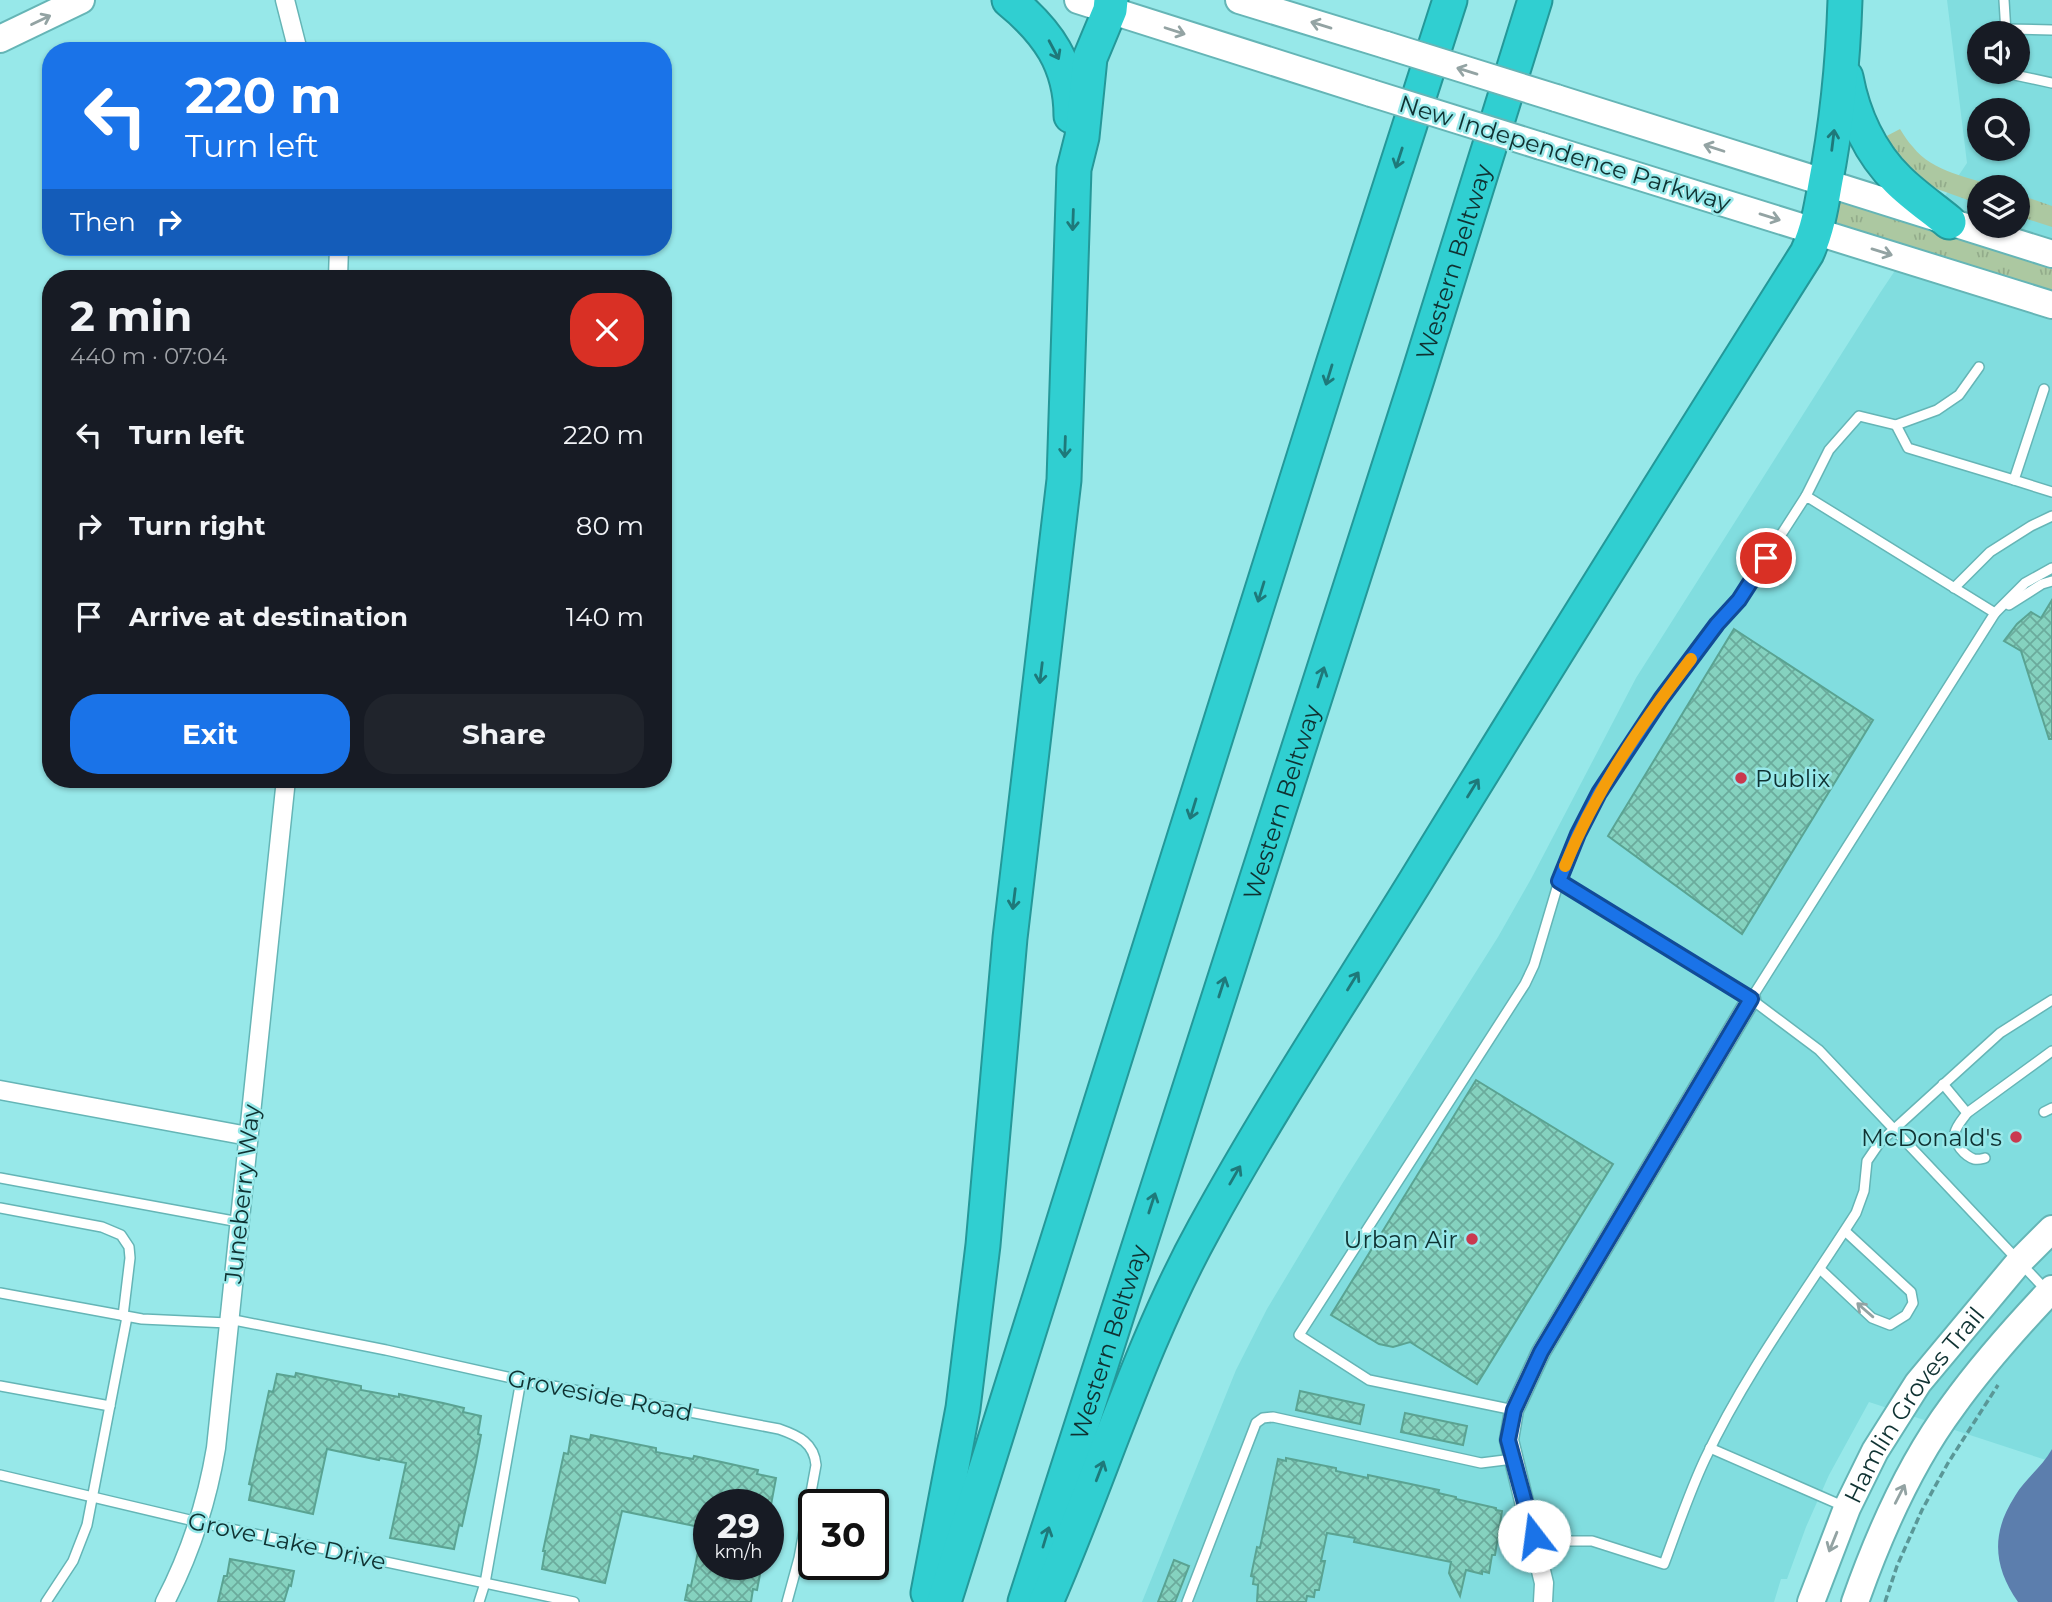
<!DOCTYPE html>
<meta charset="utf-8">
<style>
body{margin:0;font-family:Montserrat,sans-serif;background:#20242c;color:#f1f3f6;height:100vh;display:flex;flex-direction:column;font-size:26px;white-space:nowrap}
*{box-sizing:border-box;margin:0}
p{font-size:23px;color:#9ea1a6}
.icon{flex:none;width:38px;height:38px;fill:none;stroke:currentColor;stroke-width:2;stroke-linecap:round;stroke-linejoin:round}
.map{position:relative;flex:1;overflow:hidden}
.sheet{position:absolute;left:42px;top:270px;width:630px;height:518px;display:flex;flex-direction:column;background:#171b24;border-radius:28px;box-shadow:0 2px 5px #0004}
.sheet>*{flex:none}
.banner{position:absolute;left:42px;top:42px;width:630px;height:214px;border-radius:28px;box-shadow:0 2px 5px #0004;background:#1a73e8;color:#fff;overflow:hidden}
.controls{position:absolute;left:1967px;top:21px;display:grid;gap:14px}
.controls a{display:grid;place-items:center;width:63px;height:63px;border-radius:50%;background:#171b24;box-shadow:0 2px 5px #0004;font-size:35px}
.speed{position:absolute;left:693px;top:1489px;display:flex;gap:14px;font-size:35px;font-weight:700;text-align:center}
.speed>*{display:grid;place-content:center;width:91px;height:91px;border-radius:50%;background:#171b24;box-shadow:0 2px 5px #0004;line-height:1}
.speed small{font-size:18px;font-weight:400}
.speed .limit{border:4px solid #111;border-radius:10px;background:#fff;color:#111}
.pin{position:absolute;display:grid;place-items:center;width:60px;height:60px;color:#fff;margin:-30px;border:4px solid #fff;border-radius:50%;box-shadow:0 2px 7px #0007}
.me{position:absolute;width:77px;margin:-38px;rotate:345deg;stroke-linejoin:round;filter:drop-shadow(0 0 5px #0008)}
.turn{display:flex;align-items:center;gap:24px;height:147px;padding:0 28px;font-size:32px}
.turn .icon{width:91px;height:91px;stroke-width:2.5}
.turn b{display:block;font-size:49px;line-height:60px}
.then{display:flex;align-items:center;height:66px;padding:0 28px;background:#0003;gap:14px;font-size:26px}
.round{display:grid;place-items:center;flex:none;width:74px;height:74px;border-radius:28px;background:#20242c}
.headline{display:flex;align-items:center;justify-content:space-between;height:119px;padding:0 28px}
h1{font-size:42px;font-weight:700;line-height:52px}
.button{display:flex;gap:14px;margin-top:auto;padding:14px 28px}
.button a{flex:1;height:80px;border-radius:28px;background:#1a73e8;color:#fff;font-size:28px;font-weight:700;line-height:80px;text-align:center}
.button a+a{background:#20242c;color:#f1f3f6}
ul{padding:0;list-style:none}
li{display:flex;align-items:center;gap:21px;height:91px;padding:0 28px}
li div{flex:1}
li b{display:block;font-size:26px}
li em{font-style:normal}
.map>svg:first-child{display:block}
.built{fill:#81dddf;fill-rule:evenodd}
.park{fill:url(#park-tufts)}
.water{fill:#5c7ead}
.building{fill:url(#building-cross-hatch);stroke:#5aa392;stroke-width:2}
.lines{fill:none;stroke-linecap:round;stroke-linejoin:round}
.lane-casing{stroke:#65b5b6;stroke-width:12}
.street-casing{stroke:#65b5b6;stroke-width:21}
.secondary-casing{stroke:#65b5b6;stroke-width:30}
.highway-casing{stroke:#249899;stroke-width:37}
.path{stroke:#5a9797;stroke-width:3.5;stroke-dasharray:7 3.5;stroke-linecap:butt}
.lane{stroke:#fff;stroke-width:9}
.street{stroke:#fff;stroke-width:18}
.secondary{stroke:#fff;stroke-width:26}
.highway{stroke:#30cfd1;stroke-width:33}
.secondary-bridge-casing{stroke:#65b5b6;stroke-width:30;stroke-linecap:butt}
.secondary-bridge{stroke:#fff;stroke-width:26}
.oneway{stroke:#93a3a3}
.oneway2{stroke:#1e797a}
.route-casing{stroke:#114b97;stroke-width:18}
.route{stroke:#1a73e8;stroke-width:12}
.slow{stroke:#f59e0b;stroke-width:12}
.poi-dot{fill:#c9394f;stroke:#97e8e9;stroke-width:2.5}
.labels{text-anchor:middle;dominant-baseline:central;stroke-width:5;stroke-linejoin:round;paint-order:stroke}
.street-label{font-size:24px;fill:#0f3232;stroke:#97e8e9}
.poi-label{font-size:24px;fill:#0f3232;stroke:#97e8e9;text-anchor:end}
</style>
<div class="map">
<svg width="2052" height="1602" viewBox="0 0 2052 1602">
<defs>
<pattern id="park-tufts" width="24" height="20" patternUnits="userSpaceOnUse" patternTransform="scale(1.75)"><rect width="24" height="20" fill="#acc8a1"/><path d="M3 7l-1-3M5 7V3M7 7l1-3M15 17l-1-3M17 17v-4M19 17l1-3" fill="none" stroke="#93ac8b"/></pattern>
<pattern id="building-cross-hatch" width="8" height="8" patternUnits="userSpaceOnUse" patternTransform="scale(1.75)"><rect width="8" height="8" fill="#85d2bf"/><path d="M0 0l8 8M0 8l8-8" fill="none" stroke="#6bab9c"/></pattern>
</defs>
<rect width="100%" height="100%" fill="#97e8e9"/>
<path class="built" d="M1947,0H2052V1449L2046,1460L1869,1402L1829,1475L1806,1527L1787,1579H1781L1774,1602H1142L1236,1370L1267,1309L1342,1184L1498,937L1531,879L1636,678L1880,293L1967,163ZM1979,33H2018V72H1979ZM1979,110H2018V149H1979ZM1979,187H2018V226H1979Z"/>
<g class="park">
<path d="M1900,129C1904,135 1908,142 1913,147C1932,172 1971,178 1999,187H1979V204L1926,185L1879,140Z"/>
<path d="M2018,194L2052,206V227L2018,216Z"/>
<path d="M1842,201L2052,266V293L1836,225L1832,222L1838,202Z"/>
</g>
<path class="water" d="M2052,1449V1602H2018C1993,1566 1991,1533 2015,1496C2025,1479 2042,1467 2052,1449Z"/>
<g class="building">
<path d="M2052,600V739H2049L2021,651L2004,641L2017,624L2031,612L2041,618Z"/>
<path d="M1734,629L1873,720L1742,934L1608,836Z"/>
<path d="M1476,1080L1613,1164L1477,1384L1410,1342L1393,1347L1379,1344L1331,1315Z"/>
<path d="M296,1373L361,1386V1390L399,1397V1394L443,1403L464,1408L463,1412L481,1416L478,1434L481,1435L476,1462L462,1526L459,1525L454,1549L390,1538L406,1463L380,1458L379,1460L327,1449L313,1514L249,1500L252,1485L249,1484L269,1391L273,1392L277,1374L295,1377Z"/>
<path d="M1300,1391L1364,1405L1360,1424L1296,1410Z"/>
<path d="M1405,1413L1467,1426L1463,1445L1401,1432Z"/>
<path d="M591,1435L656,1448V1452L693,1459L694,1456L758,1470L757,1474L776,1478L771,1505H709V1529L622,1511L605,1583L542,1569L545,1551H543L564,1453L568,1454L571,1436L590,1440Z"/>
<path d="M1286,1458L1336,1468V1471L1368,1478V1475L1439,1490L1438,1493L1456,1497V1499L1496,1508V1510L1502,1511L1495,1555H1492L1489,1573L1482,1571V1574L1466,1570L1460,1596L1449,1573L1451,1562L1354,1542L1355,1538L1327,1533L1321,1561H1325L1319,1590H1315L1314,1597L1307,1596L1306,1602H1257L1258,1585L1253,1584L1254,1577L1251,1576L1257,1547L1260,1548L1278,1459L1286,1461Z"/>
<path d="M702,1532L709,1533V1564H762L757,1590L753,1589L751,1602H695L685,1600L688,1585L691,1586Z"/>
<path d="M230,1559L294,1571L291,1586L289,1585L284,1602H218L224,1576H227Z"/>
<path d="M1174,1560L1189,1566L1175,1602H1158Z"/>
</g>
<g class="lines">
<defs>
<g id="lane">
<path d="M2004,0L2006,33"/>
<path d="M2005,29L2052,30"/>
<path d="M2010,72V74L2052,83"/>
<path d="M2044,389L2014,480L2052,492"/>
<path d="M1896,425L1908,448L2014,480"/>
<path d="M1806,496L1829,450L1859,416L1896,425L1937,410L1959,395L1979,367"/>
<path d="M1954,588L1990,552L2031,526L2052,516"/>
<path d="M2009,605L2042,584L2052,581"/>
<path d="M1995,613L2025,583L2052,568"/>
<path d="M1559,881L1751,999L1819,1050L2047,1291"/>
<path d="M1943,1084L1967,1113L2052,1051"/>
<path d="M2044,1112L2052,1108"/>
<path d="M1967,1113C1963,1119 1956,1126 1955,1133C1953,1143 1965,1156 1974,1159C1979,1160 1981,1159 1985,1158"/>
<path d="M0,1178L239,1222"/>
<path d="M0,1208L102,1227L121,1235L129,1247L130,1258L123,1316"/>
<path d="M1820,1269L1872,1318L1890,1325L1906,1315L1913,1303L1911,1292L1845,1231"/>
<path d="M0,1293L142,1319L228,1323"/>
<path d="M229,1319L386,1350L521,1380L779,1429C799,1436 814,1443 816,1465L799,1558L787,1602"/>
<path d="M0,1386L110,1406"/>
<path d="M1514,1410L1369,1380L1299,1335L1525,984L1534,965L1559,881L1578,834L1599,793L1661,699L1716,624L1739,600L1806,496L1995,613L1751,999"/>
<path d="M1710,1448L1843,1506"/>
<path d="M0,1475L198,1522L574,1602"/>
<path d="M1536,1546L1565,1541H1592L1664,1564C1677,1529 1689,1493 1705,1459C1746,1372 1805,1293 1856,1213L1864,1191L1867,1161L1880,1142L2000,1033L2052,1000"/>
<path d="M46,1602L73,1561L87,1525L127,1317"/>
<path d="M479,1602L485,1583L521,1380"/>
<path d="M1187,1602L1256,1423L1263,1418L1273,1417L1481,1463L1513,1459"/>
</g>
<g id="street">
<path d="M285,0L298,51"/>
<path d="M338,278L339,247"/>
<path d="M0,1090L248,1136"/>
<path d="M165,1602C190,1554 207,1502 216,1448L286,779"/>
<path d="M1543,1602L1544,1583L1509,1440L1514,1410L1541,1352L1751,999"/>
</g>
<g id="secondary">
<path d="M1078,0L1371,93"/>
<path d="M1239,0L1386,45"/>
<path d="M0,39L81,0"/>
<path d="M1556,98L2052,254"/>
<path d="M1541,146L2052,305"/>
<path id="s1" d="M1811,1602L1847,1508L1875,1451L1918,1383L2019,1262L2052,1229"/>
<path d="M1855,1602C1879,1534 1909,1465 1952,1407C1982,1365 2017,1326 2052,1289"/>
</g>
<g id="highway">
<path d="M1009,0C1047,31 1071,64 1071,116"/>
<path d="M1846,77C1853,115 1870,153 1898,180C1913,195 1932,208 1949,222"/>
<path d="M928,1593L963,1408L983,1245L1010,938L1064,480L1074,169L1082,137L1090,58L1110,10L1111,0"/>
<path d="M944,1602L1334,361L1450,0"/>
<path id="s2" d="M1025,1602L1417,379L1535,0"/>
<path d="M1046,1602C1100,1479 1139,1347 1204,1229C1269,1110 1344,997 1415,882C1544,671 1675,462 1807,253C1817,231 1821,209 1825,185C1837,124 1843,62 1845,0"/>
</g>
</defs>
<use href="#lane" class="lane-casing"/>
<use href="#street" class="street-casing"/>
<use href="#secondary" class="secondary-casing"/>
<use href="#highway" class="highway-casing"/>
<path class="path" d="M1885,1602L1897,1566L1922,1510L1948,1463L1998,1385"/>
<use href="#lane" class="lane"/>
<use href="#street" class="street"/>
<use href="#secondary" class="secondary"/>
<use href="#highway" class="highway"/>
<defs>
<g id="secondary-bridge">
<path d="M1386,45L1556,98"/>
<path d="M1371,93L1541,146"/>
</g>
</defs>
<use href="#secondary-bridge" class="secondary-bridge-casing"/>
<use href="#secondary-bridge" class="secondary-bridge"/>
</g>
<defs><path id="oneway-shaft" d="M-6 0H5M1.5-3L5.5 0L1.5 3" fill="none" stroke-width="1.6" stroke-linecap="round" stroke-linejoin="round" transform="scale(1.75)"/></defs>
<g class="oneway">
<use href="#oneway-shaft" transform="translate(41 20) rotate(-26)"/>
<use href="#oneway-shaft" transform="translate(1321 25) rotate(-163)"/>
<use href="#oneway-shaft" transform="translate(1175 31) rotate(18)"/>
<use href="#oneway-shaft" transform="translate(1467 71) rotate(-163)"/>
<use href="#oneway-shaft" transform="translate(1714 148) rotate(-162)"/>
<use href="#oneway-shaft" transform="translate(1770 217) rotate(17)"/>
<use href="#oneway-shaft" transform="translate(1882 252) rotate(17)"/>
<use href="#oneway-shaft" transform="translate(1865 1310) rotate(-139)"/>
<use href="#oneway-shaft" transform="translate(1900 1494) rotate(-63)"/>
<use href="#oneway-shaft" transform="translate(1833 1542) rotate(112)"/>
</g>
<g class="oneway2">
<use href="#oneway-shaft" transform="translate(1054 50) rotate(62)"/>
<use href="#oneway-shaft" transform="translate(1833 140) rotate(-83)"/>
<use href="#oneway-shaft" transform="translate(1399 158) rotate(108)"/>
<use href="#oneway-shaft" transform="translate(1073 220) rotate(92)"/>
<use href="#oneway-shaft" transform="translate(1329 375) rotate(107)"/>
<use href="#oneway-shaft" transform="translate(1065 447) rotate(92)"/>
<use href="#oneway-shaft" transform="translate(1261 592) rotate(107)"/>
<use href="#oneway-shaft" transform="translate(1041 673) rotate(97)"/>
<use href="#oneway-shaft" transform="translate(1321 677) rotate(-72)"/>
<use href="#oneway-shaft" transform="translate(1473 788) rotate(-58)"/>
<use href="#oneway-shaft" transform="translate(1193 809) rotate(107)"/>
<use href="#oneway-shaft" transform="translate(1014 899) rotate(97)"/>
<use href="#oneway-shaft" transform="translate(1353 981) rotate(-58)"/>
<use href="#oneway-shaft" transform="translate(1222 987) rotate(-72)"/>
<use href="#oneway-shaft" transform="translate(1235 1175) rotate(-60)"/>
<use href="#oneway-shaft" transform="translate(1152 1203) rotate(-72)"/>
<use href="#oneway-shaft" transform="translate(1100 1471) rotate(-69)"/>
<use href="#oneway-shaft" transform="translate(1046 1537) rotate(-73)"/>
</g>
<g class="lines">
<defs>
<path id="route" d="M1534,1536L1508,1440L1514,1410L1541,1352L1751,999L1559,881L1578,834L1599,793L1661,699L1717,624L1739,600L1766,558"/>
</defs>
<use href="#route" class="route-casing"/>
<use href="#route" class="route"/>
<path class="slow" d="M1565,866C1595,791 1642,723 1691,659"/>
</g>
<g class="poi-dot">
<circle cx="1741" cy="778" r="7"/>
<circle cx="2016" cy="1137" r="7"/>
<circle cx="1472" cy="1239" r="7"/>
</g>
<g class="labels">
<g class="street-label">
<text transform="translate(1565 153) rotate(17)">New Independence Parkway</text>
<text stroke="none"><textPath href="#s2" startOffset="1407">Western Beltway</textPath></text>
<text stroke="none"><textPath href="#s2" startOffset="840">Western Beltway</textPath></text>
<text transform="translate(242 1194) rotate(-84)">Juneberry Way</text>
<text stroke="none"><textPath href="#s2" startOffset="273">Western Beltway</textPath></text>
<text transform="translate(600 1395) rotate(11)">Groveside Road</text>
<text stroke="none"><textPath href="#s1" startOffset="224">Hamlin Groves Trail</textPath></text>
<text transform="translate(287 1541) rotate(12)">Grove Lake Drive</text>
</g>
<g class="poi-label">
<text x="1755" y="778" text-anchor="start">Publix</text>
<text x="2002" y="1137">McDonald's</text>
<text x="1458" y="1239">Urban Air</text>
</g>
</g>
</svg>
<div class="controls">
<a><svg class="icon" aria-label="sound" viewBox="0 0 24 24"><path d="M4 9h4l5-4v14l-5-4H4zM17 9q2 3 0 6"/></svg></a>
<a><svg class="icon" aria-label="search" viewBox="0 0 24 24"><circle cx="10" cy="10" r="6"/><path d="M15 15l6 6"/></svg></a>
<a><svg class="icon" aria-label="layers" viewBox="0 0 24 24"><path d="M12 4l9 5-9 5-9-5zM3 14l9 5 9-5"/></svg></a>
</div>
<div class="speed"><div>29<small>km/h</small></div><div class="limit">30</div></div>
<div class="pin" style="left:1766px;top:558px;background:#d93025"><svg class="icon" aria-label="arrive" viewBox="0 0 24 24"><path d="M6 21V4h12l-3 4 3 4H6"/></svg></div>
<svg class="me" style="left:1534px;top:1536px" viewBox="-20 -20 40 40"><circle r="19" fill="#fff"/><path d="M0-13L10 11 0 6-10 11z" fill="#1a73e8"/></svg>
<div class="banner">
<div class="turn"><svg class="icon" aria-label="left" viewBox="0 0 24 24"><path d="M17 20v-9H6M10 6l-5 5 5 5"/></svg><div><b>220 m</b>Turn left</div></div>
<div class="then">Then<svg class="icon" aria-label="right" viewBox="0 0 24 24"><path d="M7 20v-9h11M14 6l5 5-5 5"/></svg></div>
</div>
<section class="sheet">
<div class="headline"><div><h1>2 min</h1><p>440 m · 07:04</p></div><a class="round" style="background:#d93025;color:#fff"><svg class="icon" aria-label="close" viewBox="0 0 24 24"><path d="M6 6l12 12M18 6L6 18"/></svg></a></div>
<ul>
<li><svg class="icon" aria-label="left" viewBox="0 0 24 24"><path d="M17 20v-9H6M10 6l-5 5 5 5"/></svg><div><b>Turn left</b></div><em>220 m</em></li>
<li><svg class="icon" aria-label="right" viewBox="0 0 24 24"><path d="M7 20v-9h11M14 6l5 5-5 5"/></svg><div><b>Turn right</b></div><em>80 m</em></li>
<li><svg class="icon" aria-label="arrive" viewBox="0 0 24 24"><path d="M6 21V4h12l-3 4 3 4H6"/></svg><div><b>Arrive at destination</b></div><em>140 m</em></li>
</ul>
<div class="button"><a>Exit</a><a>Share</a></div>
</section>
</div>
